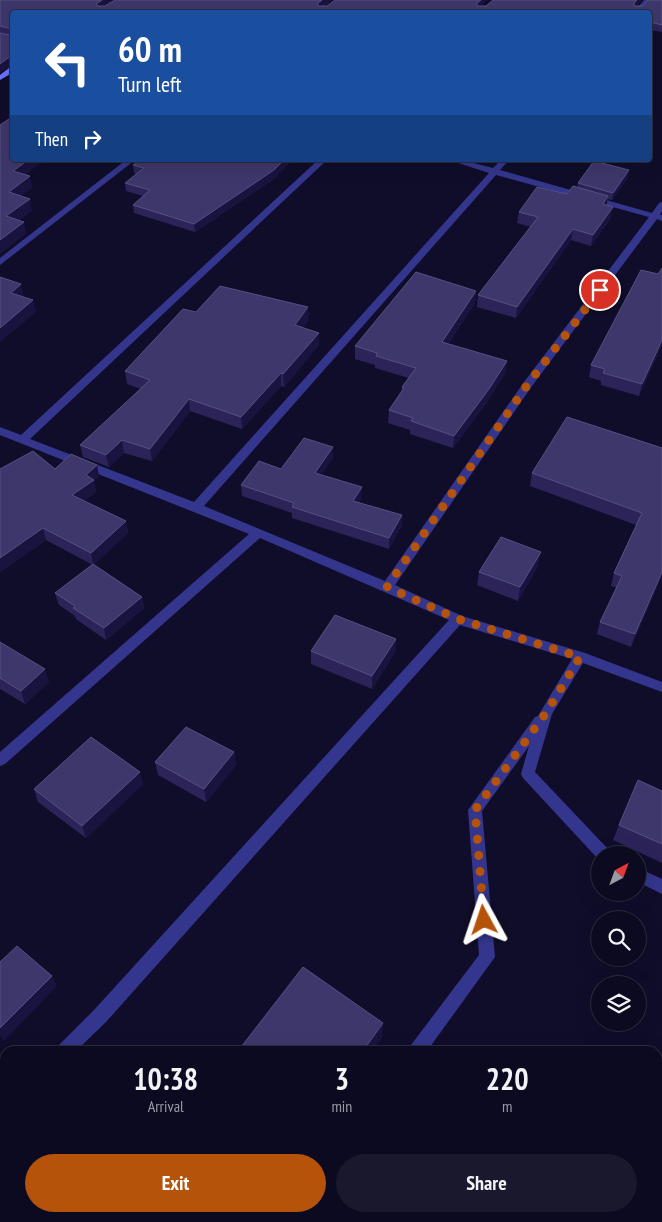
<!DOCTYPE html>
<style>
body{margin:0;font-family:"PT Sans Narrow",sans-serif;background:#1a182d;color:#f1f3f6;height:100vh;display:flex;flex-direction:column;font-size:19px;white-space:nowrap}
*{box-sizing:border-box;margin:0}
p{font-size:16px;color:#9a9aa5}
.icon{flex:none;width:28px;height:28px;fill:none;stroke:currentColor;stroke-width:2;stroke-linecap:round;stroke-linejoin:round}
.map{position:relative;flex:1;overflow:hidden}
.panel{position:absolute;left:0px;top:1046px;width:662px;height:176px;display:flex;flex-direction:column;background:#0c0a20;border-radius:15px 15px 0 0;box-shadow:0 5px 20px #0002,0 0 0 1px #2c2b3e}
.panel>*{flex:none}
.guide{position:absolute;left:10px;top:10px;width:642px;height:152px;border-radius:5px;box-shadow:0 5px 20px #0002,0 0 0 1px #2c2b3e;background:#1a4fa0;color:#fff;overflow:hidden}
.needle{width:32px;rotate:41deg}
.controls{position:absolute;left:591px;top:846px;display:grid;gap:10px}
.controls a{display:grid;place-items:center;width:55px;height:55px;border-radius:50%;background:#0c0a20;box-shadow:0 5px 20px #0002,0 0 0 1px #2c2b3e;font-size:25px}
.pin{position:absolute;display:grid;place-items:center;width:42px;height:42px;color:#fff;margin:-21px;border:2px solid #fff;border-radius:50%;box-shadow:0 1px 5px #0007}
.me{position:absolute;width:55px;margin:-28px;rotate:355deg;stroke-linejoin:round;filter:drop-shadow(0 0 4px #0008)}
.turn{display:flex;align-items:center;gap:18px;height:105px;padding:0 25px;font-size:22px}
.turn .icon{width:65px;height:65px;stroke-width:2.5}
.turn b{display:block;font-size:35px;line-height:42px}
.then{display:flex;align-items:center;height:48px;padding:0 25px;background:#0003;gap:10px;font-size:19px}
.eta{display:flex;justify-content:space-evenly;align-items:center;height:85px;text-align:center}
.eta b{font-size:30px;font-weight:700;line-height:35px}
.action{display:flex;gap:10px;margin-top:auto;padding:10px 25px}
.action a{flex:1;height:58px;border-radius:30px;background:#b45309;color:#fff;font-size:20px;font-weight:700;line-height:58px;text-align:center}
.action a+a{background:#1a182d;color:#f1f3f6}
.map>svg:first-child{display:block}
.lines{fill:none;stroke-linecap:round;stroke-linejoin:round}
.street{fill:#34368d;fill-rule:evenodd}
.secondary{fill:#6d73ff;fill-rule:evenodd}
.wall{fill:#2c2459}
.shaded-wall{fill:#19133f}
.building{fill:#3e376b;stroke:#565082}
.route{stroke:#b45309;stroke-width:9;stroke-dasharray:0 16.2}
</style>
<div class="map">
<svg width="662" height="1222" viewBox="0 0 662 1222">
<rect width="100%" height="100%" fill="#100d2a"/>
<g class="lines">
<g class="street">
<path d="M644,0H651L640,12H634Z"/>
<path d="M126,160H135L0,265V258Z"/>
<path d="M318,160H327L30,439L194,502L489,173L449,160H462L493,168L501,160H509L500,170L652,213L659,203L662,202V211L660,215H662V221L657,219L532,386L395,585L462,616L585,653L662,682V692L583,663L552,714L535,772L609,850L611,855H600L599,860L523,778L521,774L529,746L482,811L495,957L427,1051H409L411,1045L479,955L468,810L535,717L538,716L572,659L460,625L106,1022L76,1051H57L59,1045L94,1010L449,620L260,538L5,764L0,766V752L249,534L0,435V427L21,435ZM496,175L649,217L524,382L385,581L204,506Z"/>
<path d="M638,868L662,879V894L638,882Z"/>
<path d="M5,1103V1124L0,1126V1105Z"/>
<path d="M282,1218H302L300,1222H280Z"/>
</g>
<path class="secondary" d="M9,68H12V73L0,80V75Z"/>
</g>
<g class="wall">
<path d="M0,0H113L104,6L332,0L324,6H486L493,0H642L637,6H643L662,0V32L650,30V12H12V64L0,73Z"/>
<path d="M140,160H292L274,179L195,232L134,213L133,205L143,196L126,191L125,183L136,174L134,173L133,165Z"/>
<path d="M628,177L612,200L608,199L607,205L611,218L591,246L571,240L516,318L477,307L478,295L531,227L517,223L519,212L567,194L577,188L578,183Z"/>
<path d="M476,291L475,303L448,344L507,361L505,373L487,402L453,448L410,434V430L388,423L389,410L401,392L402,387L409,378L375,368V365L355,359V346Z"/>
<path d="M196,312L309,320L303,327L319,345L284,387L281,386L242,429L190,411L152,461L124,453L109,467L83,457L80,445L141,389L127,384L125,371Z"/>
<path d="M662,345L639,396L601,385V381L589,377L591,365Z"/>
<path d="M662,448V575L631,647L597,634L600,622L617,588L611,586L614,573L636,525L530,486L532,473Z"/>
<path d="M333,458L321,475L361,498L359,502L402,525L389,549L292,518V513L242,496L241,485L281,469Z"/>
<path d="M55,469L99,476L94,482L96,492L84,501L126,521L128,533L93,565L46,540L0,572Z"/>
<path d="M538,566L518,601L477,585L479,572Z"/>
<path d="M55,593L142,597L144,608L106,640L76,619L75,616L59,605Z"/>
<path d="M396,639L395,652L372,689L311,664V651Z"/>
<path d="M0,642L49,682L25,704L0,689Z"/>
<path d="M234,752L236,765L206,802L158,775L155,762Z"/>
<path d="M143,784L86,838L38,802L34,789Z"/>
<path d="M662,791V863L613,840L619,825Z"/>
</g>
<g class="shaded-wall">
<path d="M102,0H113L97,12L96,4Z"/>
<path d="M322,0H332L318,10V3Z"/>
<path d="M481,0H487L477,11V3Z"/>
<path d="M637,0H642L633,11L634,3Z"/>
<path d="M12,55V64L0,73V64Z"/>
<path d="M28,160H45L15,183L13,171Z"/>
<path d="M284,160H292L274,179L195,232L194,224Z"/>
<path d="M629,170L628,177L612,200L613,193Z"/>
<path d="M30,176L32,188L11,204L9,192Z"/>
<path d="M608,196L606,207L603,204Z"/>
<path d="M30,199L32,211L9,228L6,216Z"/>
<path d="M613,207L611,218L591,246L593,235Z"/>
<path d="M24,222L26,234L0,254V240Z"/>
<path d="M573,229L571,240L516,318L517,307Z"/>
<path d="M21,284L24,296L14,305L11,293Z"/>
<path d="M476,291L475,303L441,354L442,342Z"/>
<path d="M33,300L36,312L0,342V328Z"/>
<path d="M308,307L309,320L296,337L295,325Z"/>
<path d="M319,333V345L284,387L283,374Z"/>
<path d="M662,340V345L639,396L642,384Z"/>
<path d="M507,361L505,373L487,402L453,448L454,436Z"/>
<path d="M281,373V386L242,429L241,417Z"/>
<path d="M189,399L190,411L152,461L150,449Z"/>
<path d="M122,440L124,453L109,467L106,455Z"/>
<path d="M333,447V458L315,484V473Z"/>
<path d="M97,465L99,476L94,482L96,492L75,507L72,495L86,475Z"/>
<path d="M362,487L361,498L353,511V501Z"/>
<path d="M402,515V525L389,549V538Z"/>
<path d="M126,521L128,533L93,565L91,553Z"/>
<path d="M43,528L46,540L0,572V558Z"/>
<path d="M541,552L538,566L518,601L520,587Z"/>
<path d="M662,572V575L631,647L635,634Z"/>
<path d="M142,597L144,608L106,640L104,628Z"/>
<path d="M396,639L395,652L372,689V676Z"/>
<path d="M45,669L49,682L25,704L21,691Z"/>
<path d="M234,752L236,765L206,802L204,789Z"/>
<path d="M140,772L143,784L86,838L82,826Z"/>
<path d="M52,976L57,986L4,1041L0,1035V1028Z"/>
<path d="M383,1023L382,1038L372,1051H363Z"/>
<path d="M247,1218H254L250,1222H243Z"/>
</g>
<g class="building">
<path d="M0,0H102L96,4L98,6H105L115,0H322L318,3V6H327L335,0H481L477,3V6H486L493,0H637L634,3V6H643L648,0H662V25L650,22V12H12V55L0,64V33L10,35L12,29L0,26Z"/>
<path d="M12,117V160H28L13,171L30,176L9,192L30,199L6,216L24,222L0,240V125Z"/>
<path d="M140,160H284L274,170L194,224L133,205L150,190L125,183L144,168L133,165Z"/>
<path d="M594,161L629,170L613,193L578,183Z"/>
<path d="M573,186L608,196L603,204L613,207L593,235L573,229L517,307L478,295L538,217L519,212L537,187L567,194Z"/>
<path d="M662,268V340L642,384L603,373L605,369L591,365L641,270L658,274Z"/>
<path d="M416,272L476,291L442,342L507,361L489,389L454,436L411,421L413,418L389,410L404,388L402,387L416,368L376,356L377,353L355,346Z"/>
<path d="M0,277L21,284L11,293L33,300L0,328Z"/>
<path d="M220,286L308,307L295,325L319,333L283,374L281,373L241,417L189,399L150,449L122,440L106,455L80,445L150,380L125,371L183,309L196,312Z"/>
<path d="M567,417L662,448V572L635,634L600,622L622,576L614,573L642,513L532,473Z"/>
<path d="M304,438L333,447L315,473L362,487L353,501L402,515L389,538L292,507L294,503L241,485L259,461L281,469Z"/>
<path d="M33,451L55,469L71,454L97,465L86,475L94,480L72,495L126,521L91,553L43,528L0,558V469Z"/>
<path d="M501,537L541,552L520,587L479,572Z"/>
<path d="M93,564L142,597L104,628L73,608L75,606L55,593Z"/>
<path d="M335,615L396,639L372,676L311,651Z"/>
<path d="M0,642L45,669L21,691L0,678Z"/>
<path d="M186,727L234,752L204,789L155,762Z"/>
<path d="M91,737L140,772L82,826L34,789Z"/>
<path d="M638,780L662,791V844L619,825Z"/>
<path d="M17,946L52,976L0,1028V962Z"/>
<path d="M303,967L383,1023L363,1051H238Z"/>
<path d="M78,1218H247L243,1222H211L209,1220L208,1222H74Z"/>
</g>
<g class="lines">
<path class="route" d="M484,920L475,810L546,713L580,657L458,619L387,587L528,384L600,290"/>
</g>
</svg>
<div class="controls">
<a><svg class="needle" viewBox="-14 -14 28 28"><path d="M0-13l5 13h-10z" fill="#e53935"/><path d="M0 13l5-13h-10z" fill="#9a9aa5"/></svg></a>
<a><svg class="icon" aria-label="search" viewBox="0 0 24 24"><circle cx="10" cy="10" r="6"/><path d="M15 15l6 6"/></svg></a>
<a><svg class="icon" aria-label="layers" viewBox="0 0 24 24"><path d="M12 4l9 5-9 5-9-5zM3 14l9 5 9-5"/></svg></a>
</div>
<div class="pin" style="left:600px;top:290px;background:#d93025"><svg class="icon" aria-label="arrive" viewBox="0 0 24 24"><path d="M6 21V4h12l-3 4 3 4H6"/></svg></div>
<svg class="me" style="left:484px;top:920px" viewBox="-20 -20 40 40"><path d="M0-17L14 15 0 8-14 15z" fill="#b45309" stroke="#fff" stroke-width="4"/></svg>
<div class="guide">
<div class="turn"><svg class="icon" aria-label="left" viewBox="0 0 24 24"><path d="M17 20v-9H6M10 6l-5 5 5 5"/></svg><div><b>60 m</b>Turn left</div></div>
<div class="then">Then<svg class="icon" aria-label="right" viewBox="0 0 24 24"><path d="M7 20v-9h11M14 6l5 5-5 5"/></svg></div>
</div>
<section class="panel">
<div class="eta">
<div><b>10:38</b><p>Arrival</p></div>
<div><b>3</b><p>min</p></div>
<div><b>220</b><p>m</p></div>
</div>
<div class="action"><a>Exit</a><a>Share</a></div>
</section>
</div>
